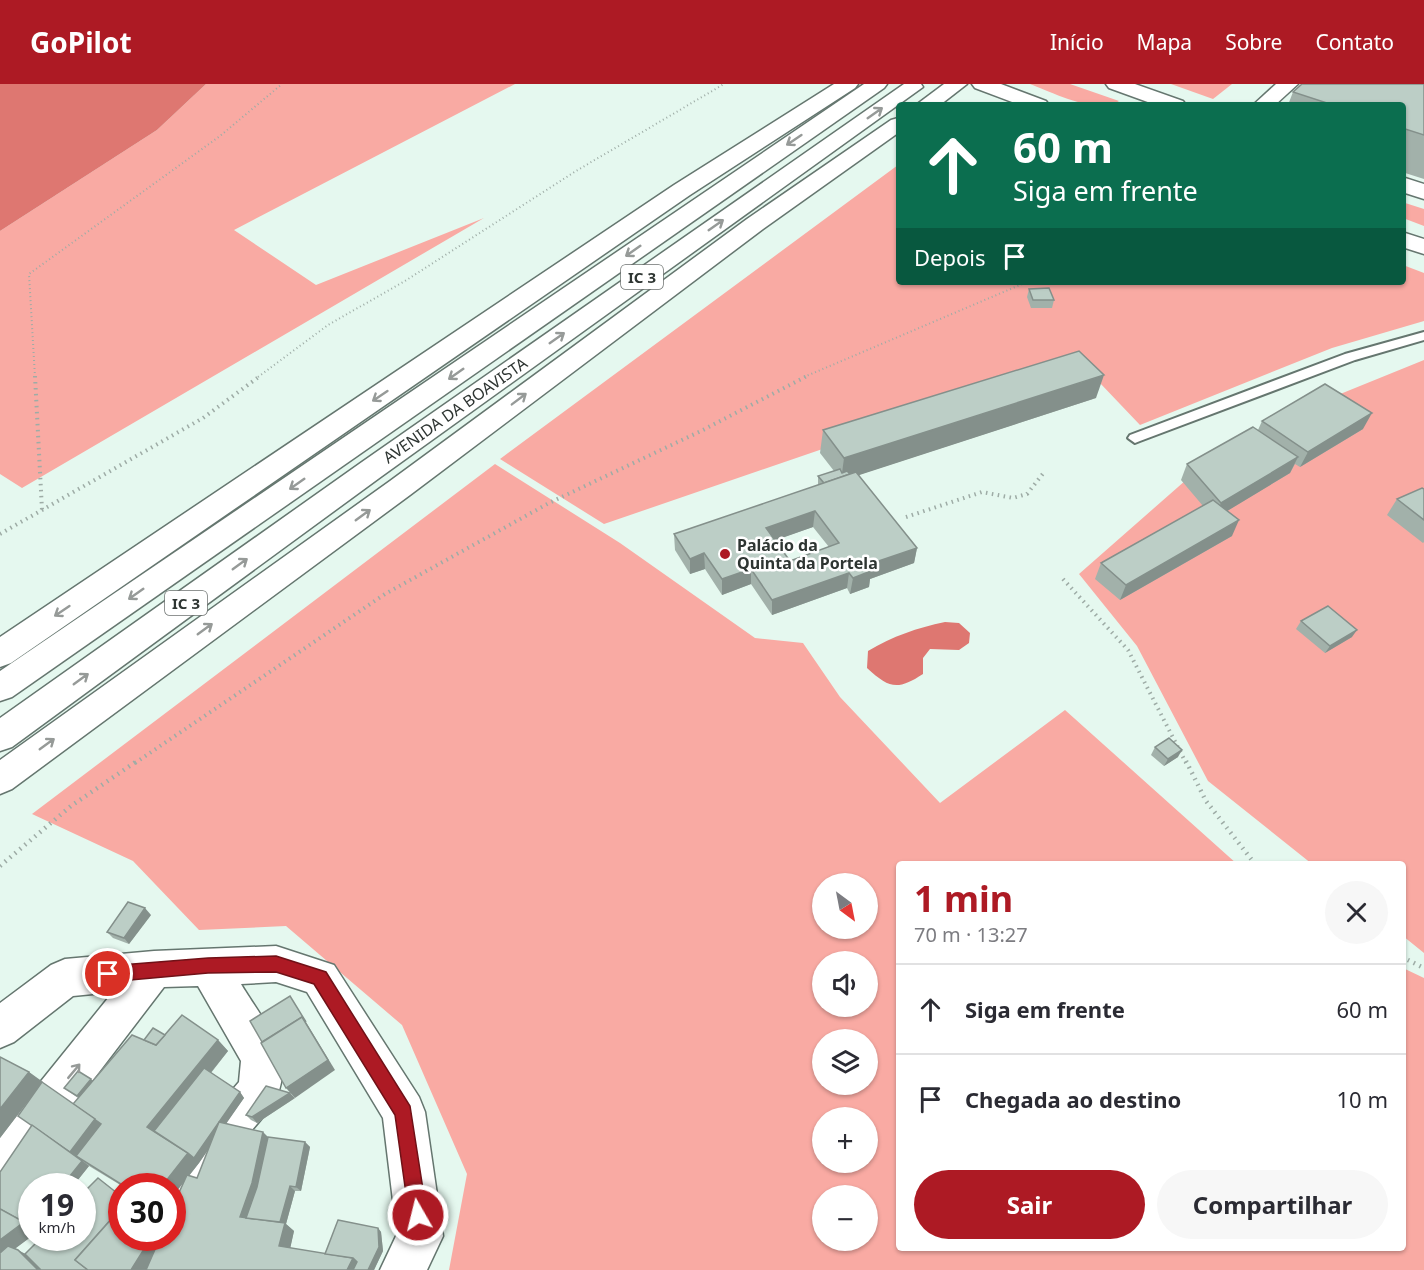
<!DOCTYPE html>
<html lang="pt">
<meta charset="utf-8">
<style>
body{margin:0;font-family:"Noto Sans",sans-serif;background:#f7f7f7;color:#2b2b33;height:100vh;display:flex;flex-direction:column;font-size:22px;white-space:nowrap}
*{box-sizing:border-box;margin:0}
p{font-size:20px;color:#7c7c81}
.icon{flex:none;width:33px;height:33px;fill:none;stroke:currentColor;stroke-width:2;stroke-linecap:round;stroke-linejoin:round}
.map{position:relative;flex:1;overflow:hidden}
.details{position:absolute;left:896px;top:777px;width:510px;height:390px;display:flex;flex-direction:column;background:#fff;border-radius:6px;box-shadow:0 2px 4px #0004}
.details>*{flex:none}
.banner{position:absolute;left:896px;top:18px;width:510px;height:183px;border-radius:6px;box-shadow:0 2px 4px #0004;background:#0b6e4f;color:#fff;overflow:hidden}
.needle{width:39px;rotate:148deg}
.fabs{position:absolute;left:812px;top:789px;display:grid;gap:12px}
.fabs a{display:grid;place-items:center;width:66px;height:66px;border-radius:50%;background:#fff;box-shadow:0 2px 4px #0004;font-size:30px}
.speed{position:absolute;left:18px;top:1089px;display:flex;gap:12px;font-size:30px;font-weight:700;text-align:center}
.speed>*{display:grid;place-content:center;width:78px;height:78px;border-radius:50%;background:#fff;box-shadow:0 2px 4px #0004;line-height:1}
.speed small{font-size:15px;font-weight:400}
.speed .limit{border:9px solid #d22;background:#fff;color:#111}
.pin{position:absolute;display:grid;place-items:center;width:51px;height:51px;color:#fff;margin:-26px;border:3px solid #fff;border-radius:50%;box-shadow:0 2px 6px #0007}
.me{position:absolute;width:66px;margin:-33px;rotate:352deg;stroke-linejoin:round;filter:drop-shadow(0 0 4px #0008)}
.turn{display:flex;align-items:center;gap:21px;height:126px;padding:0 18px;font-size:27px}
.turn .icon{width:78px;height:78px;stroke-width:2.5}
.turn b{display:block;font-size:42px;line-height:51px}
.then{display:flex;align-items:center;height:57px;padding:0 18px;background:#0003;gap:12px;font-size:22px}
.round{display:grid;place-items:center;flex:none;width:63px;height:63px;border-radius:32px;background:#f7f7f7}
.head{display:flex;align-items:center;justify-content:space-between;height:102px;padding:0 18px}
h1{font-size:36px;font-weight:700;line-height:45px;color:#ad1a24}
.cta{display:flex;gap:12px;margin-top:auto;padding:12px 18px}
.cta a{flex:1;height:69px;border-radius:36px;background:#ad1a24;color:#fff;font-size:24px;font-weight:700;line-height:69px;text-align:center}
.cta a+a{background:#f7f7f7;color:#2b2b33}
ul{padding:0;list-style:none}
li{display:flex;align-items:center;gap:18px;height:90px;padding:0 18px;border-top:2px solid #e1e1e2}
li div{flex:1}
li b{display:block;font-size:22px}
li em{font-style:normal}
header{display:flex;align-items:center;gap:36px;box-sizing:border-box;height:84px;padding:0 30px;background:#ad1a24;color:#fff}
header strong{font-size:28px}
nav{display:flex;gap:33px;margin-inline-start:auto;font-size:21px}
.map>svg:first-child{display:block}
.green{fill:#f9aaa3;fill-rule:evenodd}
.water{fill:#de7771}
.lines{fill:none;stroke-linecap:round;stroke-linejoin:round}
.lane-casing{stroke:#65766f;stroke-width:4}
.street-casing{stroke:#65766f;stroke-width:3}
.highway-casing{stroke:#65766f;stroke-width:3}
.path-far2{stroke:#9eaca6;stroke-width:2;stroke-dasharray:1 3;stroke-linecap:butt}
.path-far1{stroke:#9eaca6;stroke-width:4;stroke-dasharray:1.5 4.5;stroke-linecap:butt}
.path{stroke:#9eaca6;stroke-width:4.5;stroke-dasharray:1.5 5;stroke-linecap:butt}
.lane{fill:#fff;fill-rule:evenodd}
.street{fill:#fff;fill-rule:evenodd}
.highway{fill:#fff;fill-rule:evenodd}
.wall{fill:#a2b1aa;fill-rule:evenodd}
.shaded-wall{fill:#84908b}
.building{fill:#bccec6;stroke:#84908b;stroke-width:1.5;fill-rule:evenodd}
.oneway{stroke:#969a98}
.route{fill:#ad1a24;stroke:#701117;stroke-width:1.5}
.poi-dot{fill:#ad1a24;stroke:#fff;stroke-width:2}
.labels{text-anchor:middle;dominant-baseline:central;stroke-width:5;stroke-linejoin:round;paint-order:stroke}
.shield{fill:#fff;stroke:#6d7270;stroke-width:1.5}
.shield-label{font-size:15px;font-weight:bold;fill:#2e3532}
.street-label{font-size:16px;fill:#2e3532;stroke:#fff}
.poi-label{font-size:16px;font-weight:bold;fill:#2e3532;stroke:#fff;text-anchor:start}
</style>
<header>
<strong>GoPilot</strong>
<nav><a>Início</a><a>Mapa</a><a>Sobre</a><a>Contato</a></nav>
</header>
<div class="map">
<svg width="1424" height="1186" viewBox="0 0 1424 1186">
<rect width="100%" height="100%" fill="#e5f8ef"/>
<g class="green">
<path d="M206,0H515L234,146L316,201L484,134L22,404L0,390V147L157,46Z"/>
<path d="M1030,0H1070L1119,17C1099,32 1051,8 1030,0Z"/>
<path d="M1171,0H1232L1213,15Z"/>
<path d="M898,81V198H1402L1403,181L1424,189V237L1332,264L1140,341L1079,277L604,440L500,375Z"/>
<path d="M1402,118L1424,125V142L1403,134Z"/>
<path d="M1424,276V869L1403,852L1402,780H1312L1208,697L1137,562L1079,490L1186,396L1323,317Z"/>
<path d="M495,380L620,459L755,554L803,559L840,613L940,719L1065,626L1237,780H898V1164H1402L1403,884L1424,894V1186H449L467,1090L402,941L286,842L199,846L133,777L32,730ZM822,800H867V844H822ZM822,878H867V922H822ZM822,956H867V1000H822ZM822,1034H867V1078H822ZM822,1112H867V1156H822Z"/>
</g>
<g class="water">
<path d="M0,0H206L157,46L0,147Z"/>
<path d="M945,538L959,539L970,549L969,559L959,566L930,565L923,574V590C897,607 889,604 867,584L868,567C893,552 917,544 945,538Z"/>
</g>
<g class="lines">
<defs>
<path id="lane" d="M1424,248V256L1355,276L1140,357L1135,359L1128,354L1130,351L1345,270Z"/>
<g id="street">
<path d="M834,0H858L855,4L690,111L11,579L0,583V553L674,101Z"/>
<path d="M944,0H967L940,21H916Z"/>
<path d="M972,0H1001L1046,17L1049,21H1020L975,4Z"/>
<path d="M1106,0H1135L1183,17L1186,21H1156L1109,4Z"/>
<path d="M1276,0H1298L1275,21H1253Z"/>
<path d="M898,34V49L763,145L410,411L12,705L0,710V676L390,397L747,135L891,36Z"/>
<path d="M1402,93L1424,100V115L1402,108Z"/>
<path d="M1402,148L1424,155V170L1402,163Z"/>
<path d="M276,862L334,881L419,1013L425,1028L443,1152L427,1186H380L397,1150L383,1034L307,908L276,898L241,900C250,916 282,959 282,976C285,1022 261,1030 239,1063C218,1096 203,1131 188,1166L172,1173L156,1166L151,1154H172V1102H170L210,1032L239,998L241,977L198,902L164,903L15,1098L0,1105V1048L113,908L73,912L14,958L0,964V919L51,881L65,875L154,867Z"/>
</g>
<g id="highway">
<path d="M864,0H887L884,4L12,613L0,617V587Z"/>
<path d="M904,0H921L923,3L382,392L12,663L0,667V634L362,378Z"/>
</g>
</defs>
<use href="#lane" class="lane-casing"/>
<use href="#street" class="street-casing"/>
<use href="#highway" class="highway-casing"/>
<g class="path-far2">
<path d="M35,293L29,190L220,52L282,0"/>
<path d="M258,293L328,241L405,197L576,87L724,0"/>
<path d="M804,293L1027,198"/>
</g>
<g class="path-far1">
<path d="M35,292L42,426"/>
<path d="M906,433L982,408L1013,414L1027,410L1045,387"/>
<path d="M0,450L203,334L260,292"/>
<path d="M1063,495L1128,566L1186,679"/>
<path d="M135,679L385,510L549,419L701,347L807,292"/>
</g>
<g class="path">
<path d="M1186,677L1206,717L1255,780"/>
<path d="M0,782L71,722L137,677"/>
<path d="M1402,873L1424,884"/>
</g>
<use href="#lane" class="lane"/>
<use href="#street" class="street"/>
<use href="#highway" class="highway"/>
</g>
<g class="wall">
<path d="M1302,0H1424V95L1402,88V21H1288L1293,8Z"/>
<path d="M1029,205L1054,216L1052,224H1031L1027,213Z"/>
<path d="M1096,314L858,391L917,464L914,479L870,495L869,503L850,510L847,504L772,531L751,500L722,511L705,485L690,490L675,466L674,450L818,401V392L834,387L820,369L823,346ZM813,443L829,463L790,477L775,456Z"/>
<path d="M1262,337L1363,345L1300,383L1295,380L1290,389L1227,427L1232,452L1120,516L1095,495L1101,479L1203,422L1181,396L1187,380L1258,346Z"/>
<path d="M1424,405V458L1423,459L1387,431L1397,415Z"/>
<path d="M1301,537L1352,553L1325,569L1296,545Z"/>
<path d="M1155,663L1178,673L1164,682L1151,671Z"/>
<path d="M151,831L129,860L113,854L107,848Z"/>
<path d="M165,951L218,956L228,967L211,989L240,1008L244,1014L226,1039L268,1053L305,1058L310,1063L301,1107H295L286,1140L294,1147L290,1164L325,1170L378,1144L381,1148L383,1167L374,1186H0L32,1041L29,1016L0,1054V973L29,988L42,999L73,1020L78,1014L64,1004L93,997L144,956ZM208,1066L197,1094L189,1092L199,1079ZM89,1082L122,1102H172V1113L183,1099L172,1154L105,1099L25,1170L14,1165L32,1152V1102H73Z"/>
<path d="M295,1014L257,1039L251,1036L246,1031Z"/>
</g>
<g class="shaded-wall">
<path d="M1104,291L1096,314L841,397L844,374Z"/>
<path d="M1372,329L1363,345L1300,383L1308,368Z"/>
<path d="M1298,373L1290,389L1214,435L1221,419Z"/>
<path d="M815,427L813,443L765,460L766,444Z"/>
<path d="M1239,436L1232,452L1120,516L1126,501Z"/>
<path d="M917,464L914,479L870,495L869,503L850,510L853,494L867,481Z"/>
<path d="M704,469L705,485L690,490V475Z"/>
<path d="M751,485V500L722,511V495Z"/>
<path d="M849,489L847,504L772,531V516Z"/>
<path d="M1357,546L1352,553L1325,569L1330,562Z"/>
<path d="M1182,666L1178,673L1164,682L1168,675Z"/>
<path d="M145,824L151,831L129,860L124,854Z"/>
<path d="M290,912L335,986L295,1014L286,1004Z"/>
<path d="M218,956L228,967L160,1052L147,1043Z"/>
<path d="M29,988L43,998L0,1054V1025Z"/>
<path d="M91,995L97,1000L84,1017L77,1012Z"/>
<path d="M240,1008L244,1014L199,1079L172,1113V1102H162L188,1069Z"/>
<path d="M290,1009L295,1014L257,1039L252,1033Z"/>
<path d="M95,1035L113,1050L76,1072L89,1082L73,1102H62L70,1068Z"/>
<path d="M263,1048L273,1058L251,1138L240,1133Z"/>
<path d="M305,1058L310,1063L301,1107L296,1103Z"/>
<path d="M290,1102L295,1107L286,1140L294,1147L289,1170L279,1162V1142Z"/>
<path d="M24,1138L32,1142V1152L0,1176V1156Z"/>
<path d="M378,1144L381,1148L383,1167L374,1186H368Z"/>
<path d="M151,1154H168L148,1186H131Z"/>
<path d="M18,1166L33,1174L45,1186H38Z"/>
<path d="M353,1174L361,1181L359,1186H347Z"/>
</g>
<g class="building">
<path d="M1302,0H1424V51L1402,44V21H1333L1293,8Z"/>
<path d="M1049,204L1054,216H1033L1029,205Z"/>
<path d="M1079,267L1104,291L844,374L823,346Z"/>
<path d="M1325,300L1372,329L1308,368L1262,337Z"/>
<path d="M1253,343L1298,373L1221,419L1187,380Z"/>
<path d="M840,385L842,389L847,387L850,390L824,399L818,392Z"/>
<path d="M856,388L917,464L867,481L871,487L853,494L849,489L772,516L751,485L722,495L704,469L690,475L674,450ZM815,427L839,459L790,477L766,444Z"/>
<path d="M1422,404L1424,405V436L1397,415Z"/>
<path d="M1213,416L1239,436L1126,501L1101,479Z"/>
<path d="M1328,522L1357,546L1330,562L1301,537Z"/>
<path d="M1169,654L1182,666L1168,675L1155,663Z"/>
<path d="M128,818L145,824L124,854L107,848Z"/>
<path d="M290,912L306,938L302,933L262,958L250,937Z"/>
<path d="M182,931L218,956L147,1043L188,1069L162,1102H124L76,1072L101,1040L73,1020L132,951L156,961Z"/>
<path d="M302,933L328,976L286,1004L261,959Z"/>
<path d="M153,944L165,951L156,961L144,956Z"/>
<path d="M0,973L29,988L0,1025Z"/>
<path d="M204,984L240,1008L194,1074L188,1069L154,1047Z"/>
<path d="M78,987L91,995L77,1012L64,1004Z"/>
<path d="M42,998L95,1035L70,1068L18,1032Z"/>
<path d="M266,1002L290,1009L252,1033L246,1031Z"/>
<path d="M219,1038L263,1048L252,1099L240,1133L285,1139L279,1162L353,1174L347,1186H146L160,1154H172V1124L187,1091L197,1094Z"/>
<path d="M32,1041L82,1077L62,1102H32L31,1142L0,1125V1088Z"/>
<path d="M268,1053L305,1058L296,1103L290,1102L280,1138L246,1134L257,1103Z"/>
<path d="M98,1094L122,1113V1123L75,1176L88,1186H41L25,1170L41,1154H82V1110Z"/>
<path d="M122,1123V1154H151L131,1186H88L75,1176Z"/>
<path d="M0,1125L24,1138L0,1156Z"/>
<path d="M338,1136L378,1144L379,1163L368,1186H353L357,1178L353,1174L325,1170Z"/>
<path d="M8,1162L18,1166L38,1186H0V1169Z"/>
</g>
<defs><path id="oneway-shaft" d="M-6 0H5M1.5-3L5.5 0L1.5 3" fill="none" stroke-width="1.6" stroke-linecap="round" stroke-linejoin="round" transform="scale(1.5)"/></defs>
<g class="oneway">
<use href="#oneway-shaft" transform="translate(875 29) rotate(-35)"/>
<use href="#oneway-shaft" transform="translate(794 56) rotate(146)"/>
<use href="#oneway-shaft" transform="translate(716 141) rotate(-35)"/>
<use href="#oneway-shaft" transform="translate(633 167) rotate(145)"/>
<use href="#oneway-shaft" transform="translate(557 254) rotate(-35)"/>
<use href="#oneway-shaft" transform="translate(456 290) rotate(145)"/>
<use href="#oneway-shaft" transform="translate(380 312) rotate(146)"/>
<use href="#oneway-shaft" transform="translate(519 315) rotate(-37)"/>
<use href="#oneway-shaft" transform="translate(297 400) rotate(145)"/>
<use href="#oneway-shaft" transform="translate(363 431) rotate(-36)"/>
<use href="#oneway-shaft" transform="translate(240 480) rotate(-36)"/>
<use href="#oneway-shaft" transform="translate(136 510) rotate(145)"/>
<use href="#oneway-shaft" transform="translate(62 527) rotate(146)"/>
<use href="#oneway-shaft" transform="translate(205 545) rotate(-36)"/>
<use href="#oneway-shaft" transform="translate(81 595) rotate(-36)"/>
<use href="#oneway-shaft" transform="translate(47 660) rotate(-36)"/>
<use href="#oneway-shaft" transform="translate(74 987) rotate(-50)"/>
</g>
<path class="route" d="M276,872L326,888L410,1022L427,1131L424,1138L418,1141L411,1138L409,1131L395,1031L314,900L276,888L208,889L108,898L102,895L100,890L102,885L108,882L208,874Z"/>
<circle class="poi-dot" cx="725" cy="470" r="6"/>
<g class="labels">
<g class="shield">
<rect x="621" y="181" width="42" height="24" rx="4.5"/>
<rect x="165" y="507" width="42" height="24" rx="4.5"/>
</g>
<g class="shield-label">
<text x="642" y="193">IC 3</text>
<text x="186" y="519">IC 3</text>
</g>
<g class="street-label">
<text transform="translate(455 326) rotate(-35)">AVENIDA DA BOAVISTA</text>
</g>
<g class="poi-label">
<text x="737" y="461">Palácio da<tspan x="737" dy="18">Quinta da Portela</tspan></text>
</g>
</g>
</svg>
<div class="fabs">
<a><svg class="needle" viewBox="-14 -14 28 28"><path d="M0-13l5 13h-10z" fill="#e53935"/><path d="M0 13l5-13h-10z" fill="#7c7c81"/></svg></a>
<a><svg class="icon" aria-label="sound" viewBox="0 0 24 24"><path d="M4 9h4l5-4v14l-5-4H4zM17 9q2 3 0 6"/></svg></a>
<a><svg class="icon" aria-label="layers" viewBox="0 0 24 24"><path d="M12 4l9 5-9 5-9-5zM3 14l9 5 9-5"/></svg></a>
<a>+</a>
<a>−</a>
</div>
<div class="speed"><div>19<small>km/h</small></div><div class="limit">30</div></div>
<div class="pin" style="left:108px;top:890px;background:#d93025"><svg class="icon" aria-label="arrive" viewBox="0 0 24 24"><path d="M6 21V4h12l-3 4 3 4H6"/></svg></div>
<svg class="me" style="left:418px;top:1131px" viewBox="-20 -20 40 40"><circle r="17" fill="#ad1a24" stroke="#fff" stroke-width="3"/><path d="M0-11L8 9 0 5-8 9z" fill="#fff"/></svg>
<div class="banner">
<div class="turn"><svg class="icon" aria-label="ahead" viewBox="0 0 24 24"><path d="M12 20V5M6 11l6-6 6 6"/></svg><div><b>60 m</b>Siga em frente</div></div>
<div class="then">Depois<svg class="icon" aria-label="arrive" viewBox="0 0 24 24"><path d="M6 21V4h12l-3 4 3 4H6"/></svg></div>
</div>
<section class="details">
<div class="head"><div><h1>1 min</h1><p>70 m · 13:27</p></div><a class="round"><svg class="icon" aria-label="close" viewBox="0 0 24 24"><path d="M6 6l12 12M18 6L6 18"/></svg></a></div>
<ul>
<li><svg class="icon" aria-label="ahead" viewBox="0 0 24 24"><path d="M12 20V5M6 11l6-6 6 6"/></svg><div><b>Siga em frente</b></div><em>60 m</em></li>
<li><svg class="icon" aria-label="arrive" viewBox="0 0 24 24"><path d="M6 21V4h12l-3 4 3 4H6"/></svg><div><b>Chegada ao destino</b></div><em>10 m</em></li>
</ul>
<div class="cta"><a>Sair</a><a>Compartilhar</a></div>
</section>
</div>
